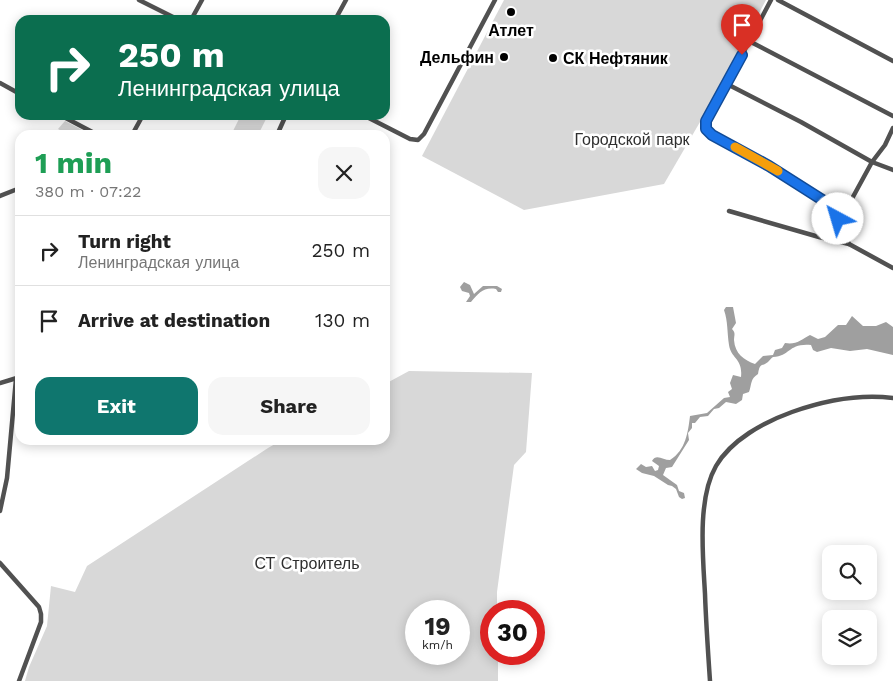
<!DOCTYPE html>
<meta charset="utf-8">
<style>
body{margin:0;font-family:"Work Sans",sans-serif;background:#f6f6f6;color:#222;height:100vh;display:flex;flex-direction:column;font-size:19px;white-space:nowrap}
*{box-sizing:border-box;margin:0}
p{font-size:16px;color:#767676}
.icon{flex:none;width:28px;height:28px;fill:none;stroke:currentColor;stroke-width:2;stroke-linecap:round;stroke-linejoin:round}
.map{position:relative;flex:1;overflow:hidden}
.drawer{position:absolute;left:15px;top:130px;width:375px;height:315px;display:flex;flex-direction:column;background:#fff;border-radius:15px;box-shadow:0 2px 12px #0003}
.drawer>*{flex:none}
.hud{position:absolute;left:15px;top:15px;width:375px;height:105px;border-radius:15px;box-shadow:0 2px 12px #0003;background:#0b6e4f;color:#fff;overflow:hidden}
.tools{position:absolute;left:822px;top:545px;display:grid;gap:10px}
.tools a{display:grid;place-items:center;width:55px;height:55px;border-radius:10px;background:#fff;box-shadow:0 2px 12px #0003;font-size:25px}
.speed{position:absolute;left:405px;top:600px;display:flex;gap:10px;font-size:25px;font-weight:700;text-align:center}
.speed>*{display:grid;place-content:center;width:65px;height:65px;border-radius:50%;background:#fff;box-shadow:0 2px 12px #0003;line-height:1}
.speed small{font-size:12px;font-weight:400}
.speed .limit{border:8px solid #d22;background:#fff;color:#111}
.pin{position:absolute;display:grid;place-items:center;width:42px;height:42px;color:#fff;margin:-51px -21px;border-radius:50% 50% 50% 0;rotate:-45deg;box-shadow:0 0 5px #0007}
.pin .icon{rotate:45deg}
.me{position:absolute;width:55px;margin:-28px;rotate:321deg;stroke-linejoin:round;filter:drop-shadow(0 0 4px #0008)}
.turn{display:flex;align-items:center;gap:18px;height:105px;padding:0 20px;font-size:22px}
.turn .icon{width:65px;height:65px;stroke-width:2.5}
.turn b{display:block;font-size:35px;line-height:42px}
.round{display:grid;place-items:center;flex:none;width:52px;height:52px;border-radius:15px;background:#f6f6f6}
.head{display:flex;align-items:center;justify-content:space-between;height:85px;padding:0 20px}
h1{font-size:30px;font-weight:700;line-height:38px;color:#1e9e55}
.primary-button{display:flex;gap:10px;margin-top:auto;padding:10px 20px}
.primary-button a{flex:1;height:58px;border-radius:15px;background:#0f766e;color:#fff;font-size:20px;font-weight:700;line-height:58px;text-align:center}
.primary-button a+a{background:#f6f6f6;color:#222}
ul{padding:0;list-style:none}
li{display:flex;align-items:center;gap:15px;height:70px;padding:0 20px;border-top:1px solid #e0e0e0}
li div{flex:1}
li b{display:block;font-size:19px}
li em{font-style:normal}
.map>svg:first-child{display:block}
.green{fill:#d8d8d8;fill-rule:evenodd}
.water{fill:#9f9f9f}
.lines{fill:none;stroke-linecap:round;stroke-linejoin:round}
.street{stroke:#515151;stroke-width:4.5}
.route-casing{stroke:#114b97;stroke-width:12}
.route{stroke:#1a73e8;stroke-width:9}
.slow{stroke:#f59e0b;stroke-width:9}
.poi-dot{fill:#000;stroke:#fff;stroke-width:2}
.labels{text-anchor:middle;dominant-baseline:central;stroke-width:5;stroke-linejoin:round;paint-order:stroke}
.poi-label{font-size:16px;font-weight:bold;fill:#000;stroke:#fff}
.park-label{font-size:16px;fill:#2f2f2f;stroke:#fff}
</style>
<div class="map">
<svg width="893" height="681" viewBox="0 0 893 681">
<rect width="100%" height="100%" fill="#fff"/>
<g class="green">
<path d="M504,0H766L700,122L664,184L524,210L422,156Z"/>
<path d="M241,115H268L258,135H233V131Z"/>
<path d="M65,121L92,135H69L58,129Z"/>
<path d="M409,371L532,373L526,452L514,465L497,592V611H491V654H498V681H25L29,667L47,626L51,586L75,592L87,566L268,448L282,440H385V384ZM416,611H459V654H416Z"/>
</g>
<g class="water">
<path d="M464,282L470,285L474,294L483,286H497L502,289L501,292H498L496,289C483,287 479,293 471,302H466L470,296L469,293L462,291L460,287Z"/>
<path d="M726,307H733L736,323L732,329C736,333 734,335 734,340C735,354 744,360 755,364L763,356L773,355L775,350L782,348L785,343C796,345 801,340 810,335L818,339L825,337L838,325H846L852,316L863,326H876L886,322L893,327V355L867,349L850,351L831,348L817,352L813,350L811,345C788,343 791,356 773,357C771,358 770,360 768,362C762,367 760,362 758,374C750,379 752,384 749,392L743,394L742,400L736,404L726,402L719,408L714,409L708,416L700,417L695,423H692V428L688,433L689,440L672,467L666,468L663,475L677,485L679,491L684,493L685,498L682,499L679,497L676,489L672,486L668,485L654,476L642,473L636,469L641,464L646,467L652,466L655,471L658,470L659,466L652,461C656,453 663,460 670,460C686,450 688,432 690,416L707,413L724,398L730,397L728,392L732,389L730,383L733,375L741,377C743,358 731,359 729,345C727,333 728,321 724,310Z"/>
</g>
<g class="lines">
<g class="street">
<path d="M139,0L179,20"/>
<path d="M771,0L707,121L706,129L712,135L769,165L832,206H848L872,162L885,145L893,128"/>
<path d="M778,0L893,61"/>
<path d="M191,20L202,0"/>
<path d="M335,20L346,0"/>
<path d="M749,41L893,116"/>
<path d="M0,83L20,94"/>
<path d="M727,84L801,122L872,162L893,170"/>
<path d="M60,115L98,135"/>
<path d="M363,115L410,139L418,140L424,134L495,0"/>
<path d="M132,135L143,115"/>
<path d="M277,135L286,115"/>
<path d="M0,196L20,188"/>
<path d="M832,206L849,244L893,268"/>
<path d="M729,211L819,237L849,244"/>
<path d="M0,383L20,377"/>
<path d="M0,511L7,478L16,379"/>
<path d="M0,563L39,607L41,614V622L19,681"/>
<path d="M710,681C708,652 706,623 705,594C703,557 697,499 716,466C731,440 764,422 792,412C823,401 860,394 893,398"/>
</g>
</g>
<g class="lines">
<defs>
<path id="route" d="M742,55L706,121V129L712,135L769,166L832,206L838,219"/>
</defs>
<use href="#route" class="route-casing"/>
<use href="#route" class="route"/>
<path class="slow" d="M735,147L778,171"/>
</g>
<g class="poi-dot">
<circle cx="511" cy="12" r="5"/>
<circle cx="504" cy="57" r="5"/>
<circle cx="553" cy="58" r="5"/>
</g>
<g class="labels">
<g class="poi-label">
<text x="511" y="30">Атлет</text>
<text x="494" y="57" text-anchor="end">Дельфин</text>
<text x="563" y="58" text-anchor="start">СК Нефтяник</text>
</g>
<g class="park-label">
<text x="632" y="139">Городской парк</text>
<text x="307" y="563">СТ Строитель</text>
</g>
</g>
</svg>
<div class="tools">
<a><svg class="icon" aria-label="search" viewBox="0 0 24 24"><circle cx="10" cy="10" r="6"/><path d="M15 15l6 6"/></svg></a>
<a><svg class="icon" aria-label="layers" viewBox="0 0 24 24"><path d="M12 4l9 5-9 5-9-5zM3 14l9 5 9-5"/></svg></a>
</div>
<div class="speed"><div>19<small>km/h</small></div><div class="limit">30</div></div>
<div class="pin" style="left:742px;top:55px;background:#d93025"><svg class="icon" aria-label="arrive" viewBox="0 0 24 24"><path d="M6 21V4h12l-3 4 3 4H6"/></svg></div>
<svg class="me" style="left:838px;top:219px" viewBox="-20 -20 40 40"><circle r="19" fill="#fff"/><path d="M0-13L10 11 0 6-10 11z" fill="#1a73e8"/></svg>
<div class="hud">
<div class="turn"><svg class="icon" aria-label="right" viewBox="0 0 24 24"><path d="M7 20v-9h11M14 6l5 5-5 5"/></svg><div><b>250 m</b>Ленинградская улица</div></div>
</div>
<section class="drawer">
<div class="head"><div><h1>1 min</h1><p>380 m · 07:22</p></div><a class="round"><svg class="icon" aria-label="close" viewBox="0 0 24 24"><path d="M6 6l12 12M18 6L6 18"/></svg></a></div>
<ul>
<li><svg class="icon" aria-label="right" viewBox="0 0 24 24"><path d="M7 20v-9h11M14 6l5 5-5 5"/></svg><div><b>Turn right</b><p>Ленинградская улица</p></div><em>250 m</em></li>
<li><svg class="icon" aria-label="arrive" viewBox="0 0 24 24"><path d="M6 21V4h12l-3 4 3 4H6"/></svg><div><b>Arrive at destination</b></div><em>130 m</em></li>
</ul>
<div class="primary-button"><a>Exit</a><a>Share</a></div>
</section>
</div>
